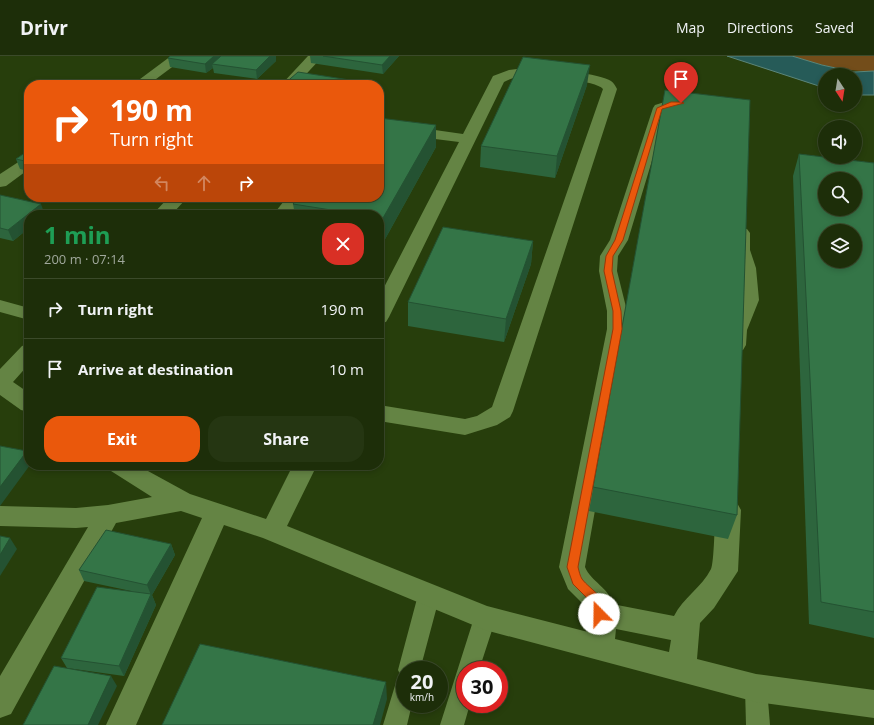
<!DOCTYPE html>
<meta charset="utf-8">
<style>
body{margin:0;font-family:"Open Sans",sans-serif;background:#253612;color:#f1f3f6;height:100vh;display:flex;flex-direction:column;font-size:15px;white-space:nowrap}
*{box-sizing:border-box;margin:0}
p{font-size:13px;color:#a0a89c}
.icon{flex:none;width:22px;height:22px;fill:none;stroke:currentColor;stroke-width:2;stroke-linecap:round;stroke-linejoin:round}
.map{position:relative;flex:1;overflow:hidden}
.drawer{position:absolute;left:24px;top:154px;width:360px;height:260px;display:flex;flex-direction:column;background:#1d2e09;border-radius:16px;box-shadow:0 2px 6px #0003,0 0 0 1px #3b4a2a}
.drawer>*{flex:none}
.hud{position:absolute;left:24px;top:24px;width:360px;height:122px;border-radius:16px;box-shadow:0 2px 6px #0003,0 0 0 1px #3b4a2a;background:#ea580c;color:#fff;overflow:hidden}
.needle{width:26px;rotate:168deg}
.buttons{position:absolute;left:818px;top:12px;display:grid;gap:8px}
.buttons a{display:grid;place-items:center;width:44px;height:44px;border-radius:50%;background:#1d2e09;box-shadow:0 2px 6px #0003,0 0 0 1px #3b4a2a;font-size:20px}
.speed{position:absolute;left:396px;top:605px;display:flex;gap:8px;font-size:20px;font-weight:700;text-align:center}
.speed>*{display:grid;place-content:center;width:52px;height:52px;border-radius:50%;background:#1d2e09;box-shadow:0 2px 6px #0003,0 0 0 1px #3b4a2a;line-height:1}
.speed small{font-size:10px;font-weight:400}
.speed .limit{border:6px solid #d22;background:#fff;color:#111}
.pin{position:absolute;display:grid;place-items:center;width:34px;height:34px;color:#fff;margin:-41px -17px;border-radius:50% 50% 50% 0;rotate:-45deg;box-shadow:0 0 4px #0007}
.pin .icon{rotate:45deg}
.me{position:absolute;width:44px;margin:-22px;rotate:338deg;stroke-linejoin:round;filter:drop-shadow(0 0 3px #0008)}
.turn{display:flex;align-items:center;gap:14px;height:84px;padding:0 20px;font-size:18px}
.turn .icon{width:52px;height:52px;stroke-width:2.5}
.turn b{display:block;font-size:28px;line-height:34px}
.lanes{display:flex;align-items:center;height:38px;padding:0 20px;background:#0003;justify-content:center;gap:20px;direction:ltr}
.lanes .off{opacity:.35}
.round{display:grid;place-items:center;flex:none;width:42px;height:42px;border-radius:16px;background:#253612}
.head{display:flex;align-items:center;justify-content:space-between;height:68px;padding:0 20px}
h1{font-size:24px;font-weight:700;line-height:30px;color:#1e9e55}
.button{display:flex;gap:8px;margin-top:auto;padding:8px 20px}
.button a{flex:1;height:46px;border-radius:16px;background:#ea580c;color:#fff;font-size:16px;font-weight:700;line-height:46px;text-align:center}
.button a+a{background:#253612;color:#f1f3f6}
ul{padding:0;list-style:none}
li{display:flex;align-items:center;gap:12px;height:60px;padding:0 20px;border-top:1px solid #3b4a2a}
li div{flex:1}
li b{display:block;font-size:15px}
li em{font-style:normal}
header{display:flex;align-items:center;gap:24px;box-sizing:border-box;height:56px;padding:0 20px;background:#1d2e09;border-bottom:1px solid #3b4a2a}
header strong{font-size:19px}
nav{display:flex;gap:22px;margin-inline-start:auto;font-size:14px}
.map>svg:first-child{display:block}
.green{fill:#734d1a}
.water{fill:#265b58;stroke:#5c867a}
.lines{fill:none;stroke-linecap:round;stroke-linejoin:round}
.lane{fill:#648444;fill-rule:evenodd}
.street{fill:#648444;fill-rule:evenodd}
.wall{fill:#2d653d}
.shaded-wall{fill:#245232}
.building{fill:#347547;stroke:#245232;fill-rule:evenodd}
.route{fill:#ea580c;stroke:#983908}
</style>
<header>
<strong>Drivr</strong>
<nav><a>Map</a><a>Directions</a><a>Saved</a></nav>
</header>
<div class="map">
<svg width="874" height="669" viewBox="0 0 874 669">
<rect width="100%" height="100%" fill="#273e0c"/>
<path class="green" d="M792,0H874V15C844,16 821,9 792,0Z"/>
<path class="water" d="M727,0H792L822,9L854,16L874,15V39H855V19H825V32Z"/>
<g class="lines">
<g class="lane">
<path d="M429,530L436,533L440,539L420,614H405V648H412L407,669H383L397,623L402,622L398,614L418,539L422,533Z"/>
<path d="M485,553L493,555L496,562L479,614H465V648H470L464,669H440L474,562L477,555Z"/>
<path d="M756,621L764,624L767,632L770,669H746L745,632L748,624Z"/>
</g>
<g class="street">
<path d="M171,0H187L148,29H132Z"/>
<path d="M308,0H323L296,29H281Z"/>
<path d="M533,11C547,12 602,18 611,25C614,27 616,31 617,33L513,355L510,361L497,369L465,379L379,365V349L465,363L477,360L492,351L603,33C595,24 535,19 521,20C515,21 510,23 504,26L389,261L386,266L379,267V241L459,86L379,76V66L463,78L493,20L509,14Z"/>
<path d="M671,44L697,46L699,49L697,52C687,55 677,51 667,55L628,184L618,200L617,215L627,255V273L585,511C591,526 610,532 612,548L674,560C683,542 702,531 711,513C714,507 715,464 715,454L719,447L728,444L737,447L741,454L738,515L714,552L700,567L697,603L756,618L874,634V662L756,646L485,574L263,482L224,469L136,669H106L202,462L181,455L116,467L11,658L0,662V620L88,471L76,472L0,470V450L76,452L108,449L152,441L111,415L107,409H137L190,438L266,463L293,409H317L287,470L487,550L588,576L585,550L568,533L559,511L607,273V255L599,215L600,200L610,184L653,52L655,49ZM616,573L671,584L669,596L615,583Z"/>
<path d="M29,101V113L6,130L0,131V118L23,103Z"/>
<path d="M169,141H188L171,159H152Z"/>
<path d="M287,141H305L291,159H273Z"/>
<path d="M741,172L747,173L750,177V194L756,212L759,244L747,274L746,289L743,294L736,296L729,294C718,278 737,260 739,244C740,235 739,221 738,212C735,200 726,185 735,173Z"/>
<path d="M0,244L29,252V264L0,256Z"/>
<path d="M29,288V308L13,326L29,337V356L21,354L0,339V313L22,290Z"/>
</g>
</g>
<g class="wall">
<path d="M310,0H399L383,18L311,7Z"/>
<path d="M168,2L276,5L257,23L214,17L213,12L206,17L170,11Z"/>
<path d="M587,29L555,122L480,111L481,90Z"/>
<path d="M665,34L737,459L728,483L589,455Z"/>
<path d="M436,69V91L384,185L379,184V159H295L293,148Z"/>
<path d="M29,94V115L20,113L16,103Z"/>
<path d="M799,98L874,107V582L809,568L793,120Z"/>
<path d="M0,139L45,159H29V172L13,185L0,182Z"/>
<path d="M533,185L531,208L504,286L408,270V246Z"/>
<path d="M171,488L175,499L152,539L156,549L124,620L67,612L61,602L131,535L84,525L79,514Z"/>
</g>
<g class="shaded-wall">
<path d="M214,0H227L212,8L213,12L206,17L205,8Z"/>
<path d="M270,0H276V5L257,23L256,14Z"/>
<path d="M390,0H399L383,18L382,9Z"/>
<path d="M590,9L587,29L555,122L557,100Z"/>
<path d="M436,69V91L384,185L383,162Z"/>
<path d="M41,148L45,159H29V172L13,185L8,174Z"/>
<path d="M533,185L531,208L504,286L506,263Z"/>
<path d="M27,395L29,400V409H30L0,450V431Z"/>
<path d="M10,482L17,493L0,520V499Z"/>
<path d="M171,488L175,499L152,539L156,549L124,620L119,610L151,539L147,529Z"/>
<path d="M111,620L117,630L98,669H88Z"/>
<path d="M386,626L387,643L380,669H373Z"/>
</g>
<g class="building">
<path d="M170,0H214L205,8L168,2Z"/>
<path d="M221,0H270L256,14L212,8Z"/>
<path d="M323,0H390L382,9Z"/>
<path d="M523,1L590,9L557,100L481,90Z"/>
<path d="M298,16L363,26L360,29H283Z"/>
<path d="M665,34L750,44L737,459L593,431Z"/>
<path d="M379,62L436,69L383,162L379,161V159H363L293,148L299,141H379Z"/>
<path d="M29,94V106L16,103Z"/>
<path d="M799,98L874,107V556L821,546ZM825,123H855V153H825ZM825,175H855V205H825Z"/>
<path d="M0,139L41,148L8,174L0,172Z"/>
<path d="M443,171L533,185L506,263L408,246Z"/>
<path d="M0,390L27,395L0,431Z"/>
<path d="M106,474L171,488L147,529L79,514Z"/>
<path d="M0,480L10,482L0,499Z"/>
<path d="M97,531L151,538L119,610L61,602Z"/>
<path d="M200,588L386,626L373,669H162Z"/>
<path d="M54,610L111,620L88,669H23Z"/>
</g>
<path class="route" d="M671,46H681L684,47L662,53L623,184L613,200L612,215L621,255L622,273L578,511C579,515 580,520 582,523C590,534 612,544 603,561L599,563L595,561L592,547L573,528L567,511L613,273V255L604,215L606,200L615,184L657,52Z"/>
</svg>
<div class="buttons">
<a><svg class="needle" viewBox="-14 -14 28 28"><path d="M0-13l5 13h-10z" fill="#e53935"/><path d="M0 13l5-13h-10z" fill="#a0a89c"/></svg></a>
<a><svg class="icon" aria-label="sound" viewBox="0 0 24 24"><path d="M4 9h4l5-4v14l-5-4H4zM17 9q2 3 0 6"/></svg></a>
<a><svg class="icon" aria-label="search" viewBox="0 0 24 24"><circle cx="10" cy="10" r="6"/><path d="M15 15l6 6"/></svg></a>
<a><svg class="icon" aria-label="layers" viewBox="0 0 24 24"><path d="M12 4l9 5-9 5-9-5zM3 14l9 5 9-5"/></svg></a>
</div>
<div class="speed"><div>20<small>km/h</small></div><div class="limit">30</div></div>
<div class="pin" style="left:681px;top:47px;background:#d93025"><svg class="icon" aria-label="arrive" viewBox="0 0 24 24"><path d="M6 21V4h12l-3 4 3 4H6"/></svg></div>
<svg class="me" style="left:599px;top:558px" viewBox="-20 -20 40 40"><circle r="19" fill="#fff"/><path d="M0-13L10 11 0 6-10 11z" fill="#ea580c"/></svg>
<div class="hud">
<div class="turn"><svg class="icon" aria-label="right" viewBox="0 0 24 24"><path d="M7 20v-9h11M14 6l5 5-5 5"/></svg><div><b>190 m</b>Turn right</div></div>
<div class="lanes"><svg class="icon off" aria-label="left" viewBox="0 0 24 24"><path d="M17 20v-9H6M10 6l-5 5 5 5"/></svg><svg class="icon off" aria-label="ahead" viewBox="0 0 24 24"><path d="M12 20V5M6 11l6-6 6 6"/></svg><svg class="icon" aria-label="right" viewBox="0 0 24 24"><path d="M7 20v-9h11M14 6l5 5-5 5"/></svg></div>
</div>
<section class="drawer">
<div class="head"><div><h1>1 min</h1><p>200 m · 07:14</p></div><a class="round" style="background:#d93025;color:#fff"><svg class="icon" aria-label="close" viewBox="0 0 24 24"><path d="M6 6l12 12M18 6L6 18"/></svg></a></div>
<ul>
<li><svg class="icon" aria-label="right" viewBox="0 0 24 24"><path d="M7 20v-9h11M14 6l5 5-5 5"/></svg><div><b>Turn right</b></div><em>190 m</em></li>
<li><svg class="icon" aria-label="arrive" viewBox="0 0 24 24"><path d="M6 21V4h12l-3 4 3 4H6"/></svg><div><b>Arrive at destination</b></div><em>10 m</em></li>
</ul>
<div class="button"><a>Exit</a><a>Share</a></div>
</section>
</div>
